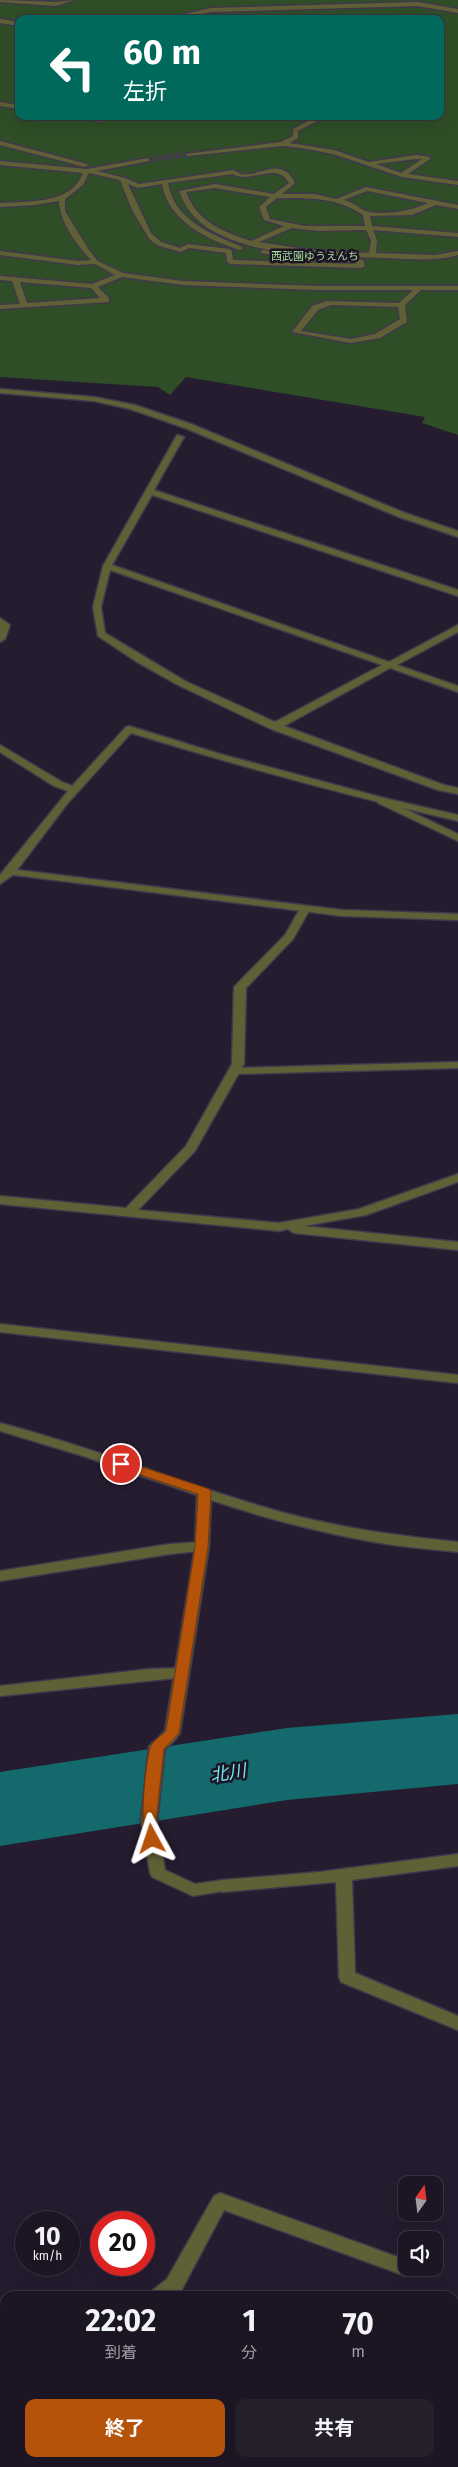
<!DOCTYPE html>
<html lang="ja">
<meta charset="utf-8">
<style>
body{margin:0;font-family:"Fira Sans","Noto Sans JP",sans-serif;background:#251e2b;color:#f1f3f6;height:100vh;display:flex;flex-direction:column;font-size:19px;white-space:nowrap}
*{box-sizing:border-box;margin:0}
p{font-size:16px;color:#a09fa6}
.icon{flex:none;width:28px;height:28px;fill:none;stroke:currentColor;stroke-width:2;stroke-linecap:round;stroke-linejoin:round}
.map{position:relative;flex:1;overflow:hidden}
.details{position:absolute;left:0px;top:2291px;width:459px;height:176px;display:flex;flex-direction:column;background:#1c1523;border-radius:15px 15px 0 0;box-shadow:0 5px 20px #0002,0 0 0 1px #3a3441}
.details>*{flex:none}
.banner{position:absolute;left:15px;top:15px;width:429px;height:105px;border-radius:10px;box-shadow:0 5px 20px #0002,0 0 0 1px #3a3441;background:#00695c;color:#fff;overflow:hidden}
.needle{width:32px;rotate:14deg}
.tools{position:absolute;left:398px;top:2176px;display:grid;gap:10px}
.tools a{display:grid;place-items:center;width:45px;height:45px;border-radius:10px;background:#1c1523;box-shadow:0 5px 20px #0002,0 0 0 1px #3a3441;font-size:25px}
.speed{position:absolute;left:15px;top:2211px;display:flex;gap:10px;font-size:25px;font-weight:700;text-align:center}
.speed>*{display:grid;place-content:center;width:65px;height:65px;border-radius:50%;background:#1c1523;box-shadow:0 5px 20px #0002,0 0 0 1px #3a3441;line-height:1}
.speed small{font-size:12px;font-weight:400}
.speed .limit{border:8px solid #d22;background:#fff;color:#111}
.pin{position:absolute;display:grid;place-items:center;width:42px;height:42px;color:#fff;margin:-21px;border:2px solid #fff;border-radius:50%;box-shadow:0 1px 5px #0007}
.me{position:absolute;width:55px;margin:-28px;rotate:355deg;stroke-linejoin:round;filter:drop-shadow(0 0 4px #0008)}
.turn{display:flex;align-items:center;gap:18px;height:105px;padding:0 25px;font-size:22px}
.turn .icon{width:65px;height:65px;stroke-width:2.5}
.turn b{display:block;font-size:35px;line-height:42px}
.eta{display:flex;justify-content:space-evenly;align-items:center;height:85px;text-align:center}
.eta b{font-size:30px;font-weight:700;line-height:35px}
.button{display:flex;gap:10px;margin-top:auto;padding:10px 25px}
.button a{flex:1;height:58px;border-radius:10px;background:#b45309;color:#fff;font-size:20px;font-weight:700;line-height:58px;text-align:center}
.button a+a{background:#251e2b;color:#f1f3f6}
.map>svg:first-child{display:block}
.green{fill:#2f4e27;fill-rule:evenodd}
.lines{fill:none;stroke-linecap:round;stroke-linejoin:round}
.river{fill:#13696c;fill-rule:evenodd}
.pedestrian-tunnel{stroke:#433a4d;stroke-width:6;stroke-dasharray:6 3;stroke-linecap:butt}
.service-casing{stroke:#41384b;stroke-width:3}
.pedestrian-casing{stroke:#41384b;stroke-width:3}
.minor-casing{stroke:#41384b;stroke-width:3}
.tertiary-casing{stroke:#41384b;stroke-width:3}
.service{fill:#5f6036;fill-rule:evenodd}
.pedestrian{fill:#5f6036;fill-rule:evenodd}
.minor{fill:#5f6036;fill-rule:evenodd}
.tertiary{fill:#5f6036;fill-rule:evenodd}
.route{fill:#b45309;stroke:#753606}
.labels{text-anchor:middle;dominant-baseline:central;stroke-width:5;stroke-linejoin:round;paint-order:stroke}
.far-park-label{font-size:11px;fill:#a9de9c;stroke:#1c1325}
.near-water-label{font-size:18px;font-style:italic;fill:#72e7ea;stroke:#1c1325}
</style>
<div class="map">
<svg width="458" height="2467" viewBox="0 0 458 2467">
<rect width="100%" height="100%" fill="#251c2f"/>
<path class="green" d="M0,0H458V435L422,423L425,417L186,377L170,395L158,387L0,377ZM19,19H440V116H19Z"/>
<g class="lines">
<path class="river" d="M458,1714V1784L287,1800L0,1846V1772L287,1728Z"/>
<path class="pedestrian-tunnel" d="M148,160L188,154"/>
<defs>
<g id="service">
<path d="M0,0L56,2L74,0L56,6L0,2Z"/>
<path d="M418,2L458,9V13L418,6L211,12L176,19H163L211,8Z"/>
<path d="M0,19L19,22V26L0,23Z"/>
<path d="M382,798L458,834V841L378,803L377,801Z"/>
<path d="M10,869L342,910L458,914V920L342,916L6,874V870Z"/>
<path d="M458,1062V1068L234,1074L228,1071L234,1068Z"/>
<path d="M202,1542L207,1544L209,1547L207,1550L170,1554L0,1581V1571L170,1544Z"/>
<path d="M181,1668L186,1669L188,1673L186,1677L0,1696V1686L150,1669Z"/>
<path d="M157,1741L162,1743L165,1747L157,1821L165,1870L195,1884L223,1880L229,1882L231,1886L229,1890L193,1896L152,1877L150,1873L141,1821L149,1747L152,1743Z"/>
</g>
<g id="pedestrian">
<path d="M0,102L19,105V109L0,106Z"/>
<path d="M86,116H95L102,120L99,122Z"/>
<path d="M313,116H319L317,121L298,131V138L289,143L334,150L369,162L416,155L430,157V159L408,174L458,181V185L402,177L333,154L302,148L282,146L188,156L185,154L281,142L293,136V129L312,119ZM416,159H422L401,173L376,164Z"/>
<path d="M0,141L87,164L88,165L85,167L0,145Z"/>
<path d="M148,158L150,161L97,171L125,178L139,184L234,170C236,171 238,173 241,174C259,178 281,154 295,183L282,194H315L336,199L366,187L458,205V209L436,205L412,215L370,216L372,226L458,233V237L373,230L377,240L376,253L435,255L458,251V255C435,262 410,259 386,258C331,256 261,258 213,231C196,222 185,208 179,191L215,184L274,194L289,183C277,160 249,185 233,174L168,183C174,220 211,234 242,247V249L240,250C208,240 168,221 162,184L138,188L128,184L151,233L161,242L180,248L188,244L229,249L232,251L233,260L358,264L345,261C349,258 360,258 364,261L365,266L361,268L230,264L227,262L226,253L189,248L181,252L159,246L150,240L132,210L120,180L89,173L83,185L65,199V211L89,250L98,261L123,273L183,281L317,286H458V290H421L405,305L407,322L380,338L351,343L292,332L312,306L327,301L399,303L413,290H317L183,285L122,277L98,287L109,298V302L0,309V305L20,304L12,281L0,280V276L92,284L115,275L95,264L78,265L0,255V251L78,261L91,260C77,246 59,220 59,201L35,205L0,207V203C28,201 71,205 83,173L0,165V161L87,169ZM215,188L270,197L259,207L264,220L284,226L251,241C224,232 197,222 186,192ZM367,191L428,203C411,211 388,215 369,212C362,211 355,203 344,200ZM277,198C308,198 337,197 363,215L365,226H305L270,219L266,207ZM292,228L318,231L366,230L371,240L369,253L311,250L259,242ZM20,282L91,288L100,298L27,303ZM331,305L398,307L400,319L375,334L351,339L301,331L318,310Z"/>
<path d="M263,250L308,257L311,259L308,261L261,253V251Z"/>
</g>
<g id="minor">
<path d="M177,435L184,437L154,490L458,590V596L152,495L112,565L389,662L458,625V632L397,665L458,686V692L390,668L284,726L444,785L458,788V794L438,790L271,729L178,685L137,662L98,636L93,607L103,566ZM110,570L382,665L275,722L185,681L105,633L101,607Z"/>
<path d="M0,618L10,625L5,639L0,642Z"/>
<path d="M129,726L220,754L384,798L458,815V821C348,796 239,766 131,733L67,804L14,874L0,884V875L68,791L54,786L0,752V745L62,782L72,786L126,727Z"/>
<path d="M305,906L310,909L293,939L246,988L244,1064L195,1151L138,1210L279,1223L359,1209L458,1174V1182L366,1215L304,1226L458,1242V1250L294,1233L288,1229L279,1231L0,1204V1196L126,1208L186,1146L232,1064L234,987L285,935L301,907Z"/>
<path d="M0,1324L458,1375V1383L0,1332Z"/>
<path d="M0,1423C88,1446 173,1480 260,1506C325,1526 391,1535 458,1542V1552C430,1549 402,1547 374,1542C318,1532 264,1518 211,1500L209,1547L180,1733C174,1742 163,1754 152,1751L149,1747L165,1731L195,1547L197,1495L83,1456L0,1431Z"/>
<path d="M458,1854V1866L352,1880L355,1973L458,2016V2030L341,1982L339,1977L336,1882L223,1892L217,1890L215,1886L217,1882L223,1880L319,1872Z"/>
<path d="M220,2193L406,2260V2268H415L412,2274L406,2276L224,2210L181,2291L173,2296H151L153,2290L167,2279L214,2196Z"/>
<path d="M40,2462H60L58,2467H38Z"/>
</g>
<path id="tertiary" d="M0,389L94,397L135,405L191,424L405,513L458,531V537L399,517L185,428L130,409L94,401L0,393Z"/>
</defs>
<use href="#service" class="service-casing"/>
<use href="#pedestrian" class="pedestrian-casing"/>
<use href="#minor" class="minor-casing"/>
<use href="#tertiary" class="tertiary-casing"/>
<use href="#service" class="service"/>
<use href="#pedestrian" class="pedestrian"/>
<use href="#minor" class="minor"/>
<use href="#tertiary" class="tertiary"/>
</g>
<path class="route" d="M121,1460L209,1489L211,1492L208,1547L179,1733L164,1749L156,1821L159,1839L157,1842H147C139,1827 145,1766 150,1748C152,1741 161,1736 166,1731L195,1547L198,1494L117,1467L115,1464Z"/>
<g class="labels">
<g class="far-park-label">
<text x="315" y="256">西武園ゆうえんち</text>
</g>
<g class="near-water-label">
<text transform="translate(228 1773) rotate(-9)">北川</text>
</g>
</g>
</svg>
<div class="tools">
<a><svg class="needle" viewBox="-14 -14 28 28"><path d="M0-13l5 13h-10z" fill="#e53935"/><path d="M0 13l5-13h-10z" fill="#a09fa6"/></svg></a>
<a><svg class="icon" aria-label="sound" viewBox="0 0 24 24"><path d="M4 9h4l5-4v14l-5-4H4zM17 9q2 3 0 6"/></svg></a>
</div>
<div class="speed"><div>10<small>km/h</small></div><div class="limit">20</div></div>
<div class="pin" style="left:121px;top:1464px;background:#d93025"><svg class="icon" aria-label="arrive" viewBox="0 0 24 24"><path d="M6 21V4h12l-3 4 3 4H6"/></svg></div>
<svg class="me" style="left:152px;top:1839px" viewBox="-20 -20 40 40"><path d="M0-17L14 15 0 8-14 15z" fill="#b45309" stroke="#fff" stroke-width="4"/></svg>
<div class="banner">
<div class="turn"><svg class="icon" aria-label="left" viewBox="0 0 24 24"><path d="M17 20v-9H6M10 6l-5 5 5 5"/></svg><div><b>60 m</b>左折</div></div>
</div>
<section class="details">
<div class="eta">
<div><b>22:02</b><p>到着</p></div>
<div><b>1</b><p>分</p></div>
<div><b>70</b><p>m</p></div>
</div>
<div class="button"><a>終了</a><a>共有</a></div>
</section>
</div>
